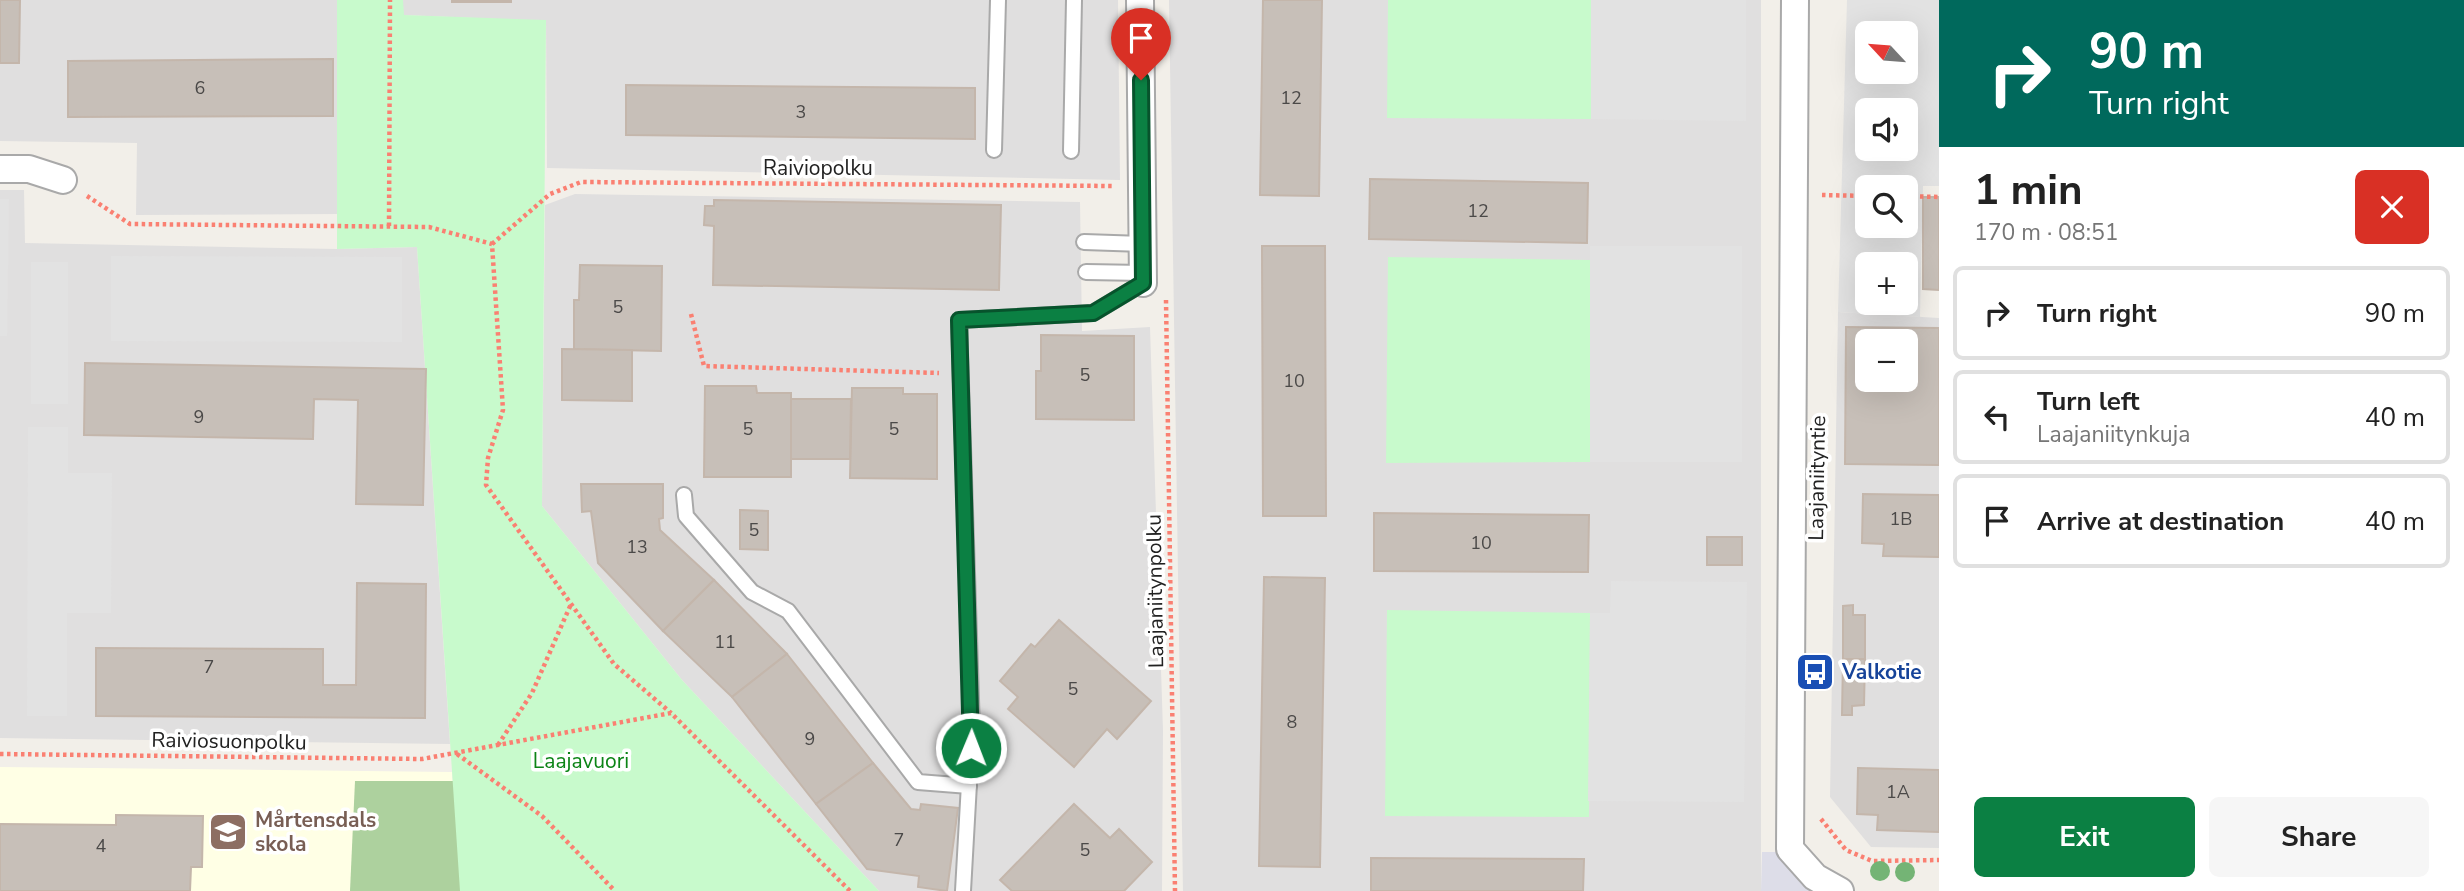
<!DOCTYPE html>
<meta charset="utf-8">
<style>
body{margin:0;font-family:"Nunito Sans",sans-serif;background:#f6f6f6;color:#222;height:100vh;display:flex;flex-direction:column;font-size:26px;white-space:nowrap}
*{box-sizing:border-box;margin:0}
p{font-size:23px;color:#767676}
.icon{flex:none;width:38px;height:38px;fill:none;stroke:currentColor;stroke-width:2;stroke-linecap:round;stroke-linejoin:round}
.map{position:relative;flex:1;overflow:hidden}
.sheet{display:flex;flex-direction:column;background:#fff;width:525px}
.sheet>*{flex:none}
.guide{background:#00695c;color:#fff;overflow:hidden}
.needle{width:46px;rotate:296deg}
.controls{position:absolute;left:1855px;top:21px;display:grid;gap:14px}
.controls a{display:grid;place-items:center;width:63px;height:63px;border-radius:10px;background:#fff;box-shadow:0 7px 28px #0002;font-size:35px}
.pin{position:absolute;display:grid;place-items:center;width:60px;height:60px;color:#fff;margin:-72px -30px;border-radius:50% 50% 50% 0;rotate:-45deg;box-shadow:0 0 7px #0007}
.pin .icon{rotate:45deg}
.me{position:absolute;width:77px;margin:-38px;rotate:1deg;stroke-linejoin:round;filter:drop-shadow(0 0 5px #0008)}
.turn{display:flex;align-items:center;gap:24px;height:147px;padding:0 35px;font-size:32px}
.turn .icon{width:91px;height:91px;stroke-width:2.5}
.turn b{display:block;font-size:49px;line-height:60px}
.round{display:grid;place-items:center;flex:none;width:74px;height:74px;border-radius:10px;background:#f6f6f6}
.head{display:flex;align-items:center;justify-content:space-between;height:119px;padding:0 35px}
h1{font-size:42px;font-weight:700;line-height:52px}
.cta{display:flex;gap:14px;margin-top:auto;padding:14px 35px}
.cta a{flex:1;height:80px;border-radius:10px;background:#0b8043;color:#fff;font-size:28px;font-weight:700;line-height:80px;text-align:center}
.cta a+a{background:#f6f6f6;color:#222}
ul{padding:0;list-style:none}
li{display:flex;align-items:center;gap:21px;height:94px;margin:0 14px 10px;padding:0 21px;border:4px solid #e0e0e0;border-radius:10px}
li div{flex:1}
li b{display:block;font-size:26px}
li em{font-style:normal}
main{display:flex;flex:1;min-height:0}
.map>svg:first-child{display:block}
.residential{fill:#e0dfdf;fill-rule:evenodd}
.education{fill:#ffffe5}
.forest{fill:#add19e}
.park{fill:#c8facc}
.parking{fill:#e2e2e2;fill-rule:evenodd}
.plaza{fill:#dddde8}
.building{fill:#c7bfb8;stroke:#c4b6ab;stroke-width:2;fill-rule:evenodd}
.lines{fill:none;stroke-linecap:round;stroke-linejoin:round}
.service-casing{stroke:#a9a9a9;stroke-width:18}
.minor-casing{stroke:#a9a9a9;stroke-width:30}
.path{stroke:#fa8072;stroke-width:4.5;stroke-dasharray:3.5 3.5;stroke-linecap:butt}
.service{stroke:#fff;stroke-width:14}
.minor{stroke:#fff;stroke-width:26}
.tree{fill:#74b475}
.route-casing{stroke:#07532c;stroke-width:18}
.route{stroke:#0b8043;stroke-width:12}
.labels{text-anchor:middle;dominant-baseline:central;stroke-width:7;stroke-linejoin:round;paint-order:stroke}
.number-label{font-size:18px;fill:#4b4948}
.street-label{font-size:21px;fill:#222;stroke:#fff}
.transit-label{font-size:21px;font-weight:bold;fill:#164399;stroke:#fff;text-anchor:start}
.park-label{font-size:21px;fill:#0c8416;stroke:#fff}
.education-label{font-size:21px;font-weight:bold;fill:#785e54;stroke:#fff;text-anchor:start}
</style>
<main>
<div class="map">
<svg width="1939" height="891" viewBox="0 0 1939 891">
<rect width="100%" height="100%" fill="#f2efe9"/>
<g class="residential">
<path d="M0,0H337V214L136,215L137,143L0,141Z"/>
<path d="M403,0H1118L1120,180L547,168L546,21L403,15Z"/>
<path d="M1169,0H1761V891H1183Z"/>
<path d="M0,190H24L25,243L337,249L417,247L450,744L0,738Z"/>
<path d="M575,194L1080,202L1082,331L1150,327L1163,731L1162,891H879L682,680L542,506L545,205Z"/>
<path d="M1838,312L1939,318V848L1871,847L1830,797ZM1867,341H1906V380H1867Z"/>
</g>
<path class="education" d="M0,767L452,772L460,891H0Z"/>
<path class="forest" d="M355,781H465L798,891H350Z"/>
<g class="park">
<path d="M337,0H403L404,15L546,20L542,506L682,680L879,891H460L417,247L337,249Z"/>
<path d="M1388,0H1591V119L1387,118Z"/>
<path d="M1388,257L1590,260V462L1386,463Z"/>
<path d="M1387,610L1590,613L1589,817L1385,816Z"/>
</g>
<g class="parking">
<path d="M1591,0H1746V121L1591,119Z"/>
<path d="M1847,0H1939V186H1923L1920,317L1838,312ZM1906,33V72H1867V33ZM1906,110V149H1867V110ZM1867,187H1906V226H1867ZM1906,264V303H1867V264Z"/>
<path d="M0,199H9L7,336H0Z"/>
<rect x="1590" y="246" width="152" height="216"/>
<path d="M111,256L402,257V342L111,341Z"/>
<rect x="31" y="262" width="37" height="142"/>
<path d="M28,427H68V473H112L111,613H67V716H27Z"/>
<path d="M1611,581L1747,582L1744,802L1588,801L1590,613H1610Z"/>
</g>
<path class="plaza" d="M1762,852H1775L1816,891H1761Z"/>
<g class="building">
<path d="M0,0H20L19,63H0Z"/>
<rect x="452" y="0" width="59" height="2"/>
<path d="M1263,0H1322L1319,196L1260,195Z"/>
<path d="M333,59V116L68,117V61Z"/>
<path d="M626,85L975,88V139L626,135Z"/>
<path d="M1370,179L1588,183L1587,243L1369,239Z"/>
<path d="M1923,197H1939V290L1923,289Z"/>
<path d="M714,200L1001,205L999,290L713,285L714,226L704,225L705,206H714Z"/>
<path d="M1262,246H1325L1326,516H1263Z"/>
<path d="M580,265L662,266L661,351L574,349V300H579Z"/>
<path d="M1846,327L1939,328V465L1845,464ZM1867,341H1906V380H1867Z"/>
<path d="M1041,335L1134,336V420L1036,419V371H1041Z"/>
<path d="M562,349L632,350V401L562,400Z"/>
<path d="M85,363L426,369L423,505L356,504L358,400L314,399L313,439L84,435Z"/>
<path d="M705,386H756L757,393H791V477H704Z"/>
<path d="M852,388H903V394H937V479L850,478Z"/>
<path d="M791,399H851L850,459H791Z"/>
<path d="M581,484H663V518L659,519L660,530L714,580L663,631L598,563L591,511L582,512Z"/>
<path d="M1863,494L1939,495V557L1883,556L1884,544L1862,543Z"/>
<path d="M740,510L768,511V550L740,549Z"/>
<path d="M1374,513L1589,515L1588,572L1374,571Z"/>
<rect x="1707" y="537" width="35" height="28"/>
<path d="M1264,577L1325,578L1320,867L1259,866Z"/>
<path d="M714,580L787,654L732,697L663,631Z"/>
<path d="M357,583L426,584L425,718L96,716V648L323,649V685H356Z"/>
<path d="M1853,605V615H1865V659H1843V606Z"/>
<path d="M1059,620L1151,701L1117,739L1107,729L1074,767L1008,709L1018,697L1000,681L1031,644L1035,647Z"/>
<path d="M787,654L873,763L816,804L732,697Z"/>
<path d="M1843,659H1865L1864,705L1852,706V715H1842Z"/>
<path d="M873,763L911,809L920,810L921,804L958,808L947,891L918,887L919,876L867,869L816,804Z"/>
<path d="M1858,768L1939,770V832L1877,830L1878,815L1857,814Z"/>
<path d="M1074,804L1110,838L1119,829L1152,862L1124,891H1012L1000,880Z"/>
<path d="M116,815L203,816L202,867H191L190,891H0V824L116,825Z"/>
<path d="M1371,858L1584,859L1583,891H1371Z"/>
</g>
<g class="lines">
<defs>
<g id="service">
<path d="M994,150L998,0"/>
<path d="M1071,151L1074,0"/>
<path d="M1084,242L1143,244"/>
<path d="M1086,272L1143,273"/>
<path d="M684,495L686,516L752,592L788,611L918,782L969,786"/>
<path d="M963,891L972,730L959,320L1093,313L1143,283"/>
</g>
<g id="minor">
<path d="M1140,0L1143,283"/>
<path d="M1795,0L1790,849L1815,877L1840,891"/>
<path d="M0,169H29L63,180"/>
</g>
</defs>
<use href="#service" class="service-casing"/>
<use href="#minor" class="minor-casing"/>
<g class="path">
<path d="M1822,195L1867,196"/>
<path d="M87,196L130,224L429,227L492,244L503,410L488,458L486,485L614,664L671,713"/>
<path d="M1906,196L1939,197"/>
<path d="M389,226L390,0"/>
<path d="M492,244L550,194L581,182L1114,186"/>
<path d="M1166,300L1175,891"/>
<path d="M691,314L704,366L939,373"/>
<path d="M498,745L532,693L571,604"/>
<path d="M0,754L422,759L671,713L850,891"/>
<path d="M457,754L542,816L615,891"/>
<path d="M1821,819L1846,850L1872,861L1939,860"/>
</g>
<use href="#service" class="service"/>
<use href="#minor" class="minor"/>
</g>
<g class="tree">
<circle cx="1880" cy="871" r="10"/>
<circle cx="1905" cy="872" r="10"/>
</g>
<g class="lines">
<defs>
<path id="route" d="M971,748L959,320L1093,313L1143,283L1141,80"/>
</defs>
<use href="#route" class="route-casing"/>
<use href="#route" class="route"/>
</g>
<defs>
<symbol id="bus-square" viewBox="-11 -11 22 22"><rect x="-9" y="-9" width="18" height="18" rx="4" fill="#1a4fb4" stroke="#fff"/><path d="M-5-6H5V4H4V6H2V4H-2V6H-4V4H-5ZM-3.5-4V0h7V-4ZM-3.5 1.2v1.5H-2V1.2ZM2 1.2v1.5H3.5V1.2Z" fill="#fff"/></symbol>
<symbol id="school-square" viewBox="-11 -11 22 22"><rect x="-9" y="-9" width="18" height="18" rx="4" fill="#8d6e63" stroke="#fff"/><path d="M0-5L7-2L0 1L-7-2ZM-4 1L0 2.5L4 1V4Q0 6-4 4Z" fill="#fff"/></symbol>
</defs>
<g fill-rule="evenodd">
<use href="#bus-square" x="1793" y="650" width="44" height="44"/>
<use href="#school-square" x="206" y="810" width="44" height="44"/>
</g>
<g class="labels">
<g class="number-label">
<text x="200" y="88">6</text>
<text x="1291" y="98">12</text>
<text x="801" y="112">3</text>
<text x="1478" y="211">12</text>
<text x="618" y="307">5</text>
<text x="1085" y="375">5</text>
<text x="1294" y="381">10</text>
<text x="199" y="417">9</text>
<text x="748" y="429">5</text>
<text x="894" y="429">5</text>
<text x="1901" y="519">1B</text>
<text x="754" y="530">5</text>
<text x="1481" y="543">10</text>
<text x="637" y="547">13</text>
<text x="725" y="642">11</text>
<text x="209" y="667">7</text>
<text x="1073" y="689">5</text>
<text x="1292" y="722">8</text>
<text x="810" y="739">9</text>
<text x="1898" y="792">1A</text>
<text x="899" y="840">7</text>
<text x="101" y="846">4</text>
<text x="1085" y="850">5</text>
</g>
<g class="street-label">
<text x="818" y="168">Raiviopolku</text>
<text transform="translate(1817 478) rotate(-89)">Laajaniityntie</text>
<text transform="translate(1155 591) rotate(-91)">Laajaniitynpolku</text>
<text transform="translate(229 741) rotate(1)">Raiviosuonpolku</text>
</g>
<g class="transit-label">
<text x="1842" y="672">Valkotie</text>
</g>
<g class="park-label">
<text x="581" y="761">Laajavuori</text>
</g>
<g class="education-label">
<text x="255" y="820">Mårtensdals<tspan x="255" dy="24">skola</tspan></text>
</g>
</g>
</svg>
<div class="controls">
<a><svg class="needle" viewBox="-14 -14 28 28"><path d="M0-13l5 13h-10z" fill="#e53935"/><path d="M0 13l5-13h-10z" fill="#767676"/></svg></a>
<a><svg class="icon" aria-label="sound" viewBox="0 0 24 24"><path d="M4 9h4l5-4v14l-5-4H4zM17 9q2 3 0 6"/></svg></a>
<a><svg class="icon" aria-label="search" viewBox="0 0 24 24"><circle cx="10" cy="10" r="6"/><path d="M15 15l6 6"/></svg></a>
<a>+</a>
<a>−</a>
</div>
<div class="pin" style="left:1141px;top:80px;background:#d93025"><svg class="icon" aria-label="arrive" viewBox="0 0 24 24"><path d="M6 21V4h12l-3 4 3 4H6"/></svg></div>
<svg class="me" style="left:971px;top:748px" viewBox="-20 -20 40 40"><circle r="17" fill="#0b8043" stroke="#fff" stroke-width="3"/><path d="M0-11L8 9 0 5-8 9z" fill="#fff"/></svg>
</div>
<section class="sheet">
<div class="guide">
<div class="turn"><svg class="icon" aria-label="right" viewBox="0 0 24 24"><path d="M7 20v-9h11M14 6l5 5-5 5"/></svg><div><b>90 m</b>Turn right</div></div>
</div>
<div class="head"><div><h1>1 min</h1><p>170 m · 08:51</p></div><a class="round" style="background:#d93025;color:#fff"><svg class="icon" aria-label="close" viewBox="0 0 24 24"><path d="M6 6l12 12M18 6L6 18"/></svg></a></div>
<ul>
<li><svg class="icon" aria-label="right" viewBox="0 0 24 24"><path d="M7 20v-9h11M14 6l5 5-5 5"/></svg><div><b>Turn right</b></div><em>90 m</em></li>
<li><svg class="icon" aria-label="left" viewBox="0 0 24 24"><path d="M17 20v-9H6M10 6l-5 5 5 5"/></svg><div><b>Turn left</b><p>Laajaniitynkuja</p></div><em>40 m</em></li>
<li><svg class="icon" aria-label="arrive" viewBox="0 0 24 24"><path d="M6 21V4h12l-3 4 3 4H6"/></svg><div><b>Arrive at destination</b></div><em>40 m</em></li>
</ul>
<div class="cta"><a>Exit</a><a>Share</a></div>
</section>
</main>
